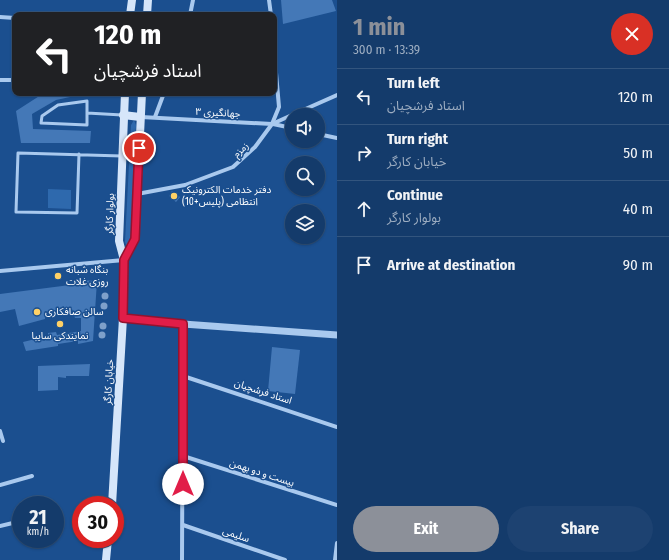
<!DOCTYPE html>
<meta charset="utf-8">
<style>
body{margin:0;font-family:"Fira Sans Condensed","Noto Sans Arabic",sans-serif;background:#1d4271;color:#f1f3f6;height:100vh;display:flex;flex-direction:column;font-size:15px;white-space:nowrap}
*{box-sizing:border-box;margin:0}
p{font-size:13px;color:#9dadc1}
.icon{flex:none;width:22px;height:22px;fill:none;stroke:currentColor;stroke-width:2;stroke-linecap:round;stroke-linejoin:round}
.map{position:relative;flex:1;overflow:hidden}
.panel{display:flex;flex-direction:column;background:#143b6b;width:332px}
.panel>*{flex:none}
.top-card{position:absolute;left:12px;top:12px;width:265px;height:84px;border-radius:8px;box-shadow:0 1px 3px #0004,0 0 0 1px #33557e;background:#202124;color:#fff;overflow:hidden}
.buttons{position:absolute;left:285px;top:108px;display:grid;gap:8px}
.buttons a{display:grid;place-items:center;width:40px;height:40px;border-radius:50%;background:#143b6b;box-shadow:0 1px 3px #0004,0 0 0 1px #33557e;font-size:20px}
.speed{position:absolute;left:12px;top:496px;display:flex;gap:8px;font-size:20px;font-weight:700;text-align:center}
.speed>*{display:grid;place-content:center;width:52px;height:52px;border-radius:50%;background:#143b6b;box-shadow:0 1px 3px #0004,0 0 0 1px #33557e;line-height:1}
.speed small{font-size:10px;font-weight:400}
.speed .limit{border:6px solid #d22;background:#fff;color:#111}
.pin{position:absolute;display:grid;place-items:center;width:34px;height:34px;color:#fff;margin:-17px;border:2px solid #fff;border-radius:50%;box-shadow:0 1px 4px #0007}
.me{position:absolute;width:44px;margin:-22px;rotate:0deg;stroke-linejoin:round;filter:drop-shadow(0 0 3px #0008)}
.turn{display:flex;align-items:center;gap:14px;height:84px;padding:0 16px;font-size:18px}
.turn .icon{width:52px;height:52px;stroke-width:2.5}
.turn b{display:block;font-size:28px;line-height:34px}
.round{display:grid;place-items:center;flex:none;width:42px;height:42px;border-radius:21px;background:#1d4271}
.headline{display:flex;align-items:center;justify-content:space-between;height:68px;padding:0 16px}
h1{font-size:24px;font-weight:700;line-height:30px;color:#8c9099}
.primary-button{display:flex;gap:8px;margin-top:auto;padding:8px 16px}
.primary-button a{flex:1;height:46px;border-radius:24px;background:#8c9099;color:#fff;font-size:16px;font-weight:700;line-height:46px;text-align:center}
.primary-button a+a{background:#1d4271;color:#f1f3f6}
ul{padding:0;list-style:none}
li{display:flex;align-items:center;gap:12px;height:56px;padding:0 16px;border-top:1px solid #33557e}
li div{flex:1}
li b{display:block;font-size:15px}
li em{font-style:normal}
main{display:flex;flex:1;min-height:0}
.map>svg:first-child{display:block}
.green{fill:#2e69ad}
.building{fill:#4478b7}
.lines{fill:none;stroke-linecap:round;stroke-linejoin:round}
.service{stroke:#a9c9ee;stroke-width:3}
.minor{stroke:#a9c9ee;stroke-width:4}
.tertiary{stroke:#a9c9ee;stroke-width:7}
.secondary{stroke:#d6e6fa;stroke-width:8}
.tree{fill:#7ea0ca}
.route-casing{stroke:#92132f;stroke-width:10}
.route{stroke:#e11d48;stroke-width:7}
.poi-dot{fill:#ffd166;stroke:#1b4f8f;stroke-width:1.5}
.labels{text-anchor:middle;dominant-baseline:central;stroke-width:3;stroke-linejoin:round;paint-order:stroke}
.street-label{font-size:10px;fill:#fff;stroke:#1b4f8f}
.poi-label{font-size:10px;fill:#fff;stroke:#1b4f8f;text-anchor:start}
</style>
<main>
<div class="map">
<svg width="337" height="560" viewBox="0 0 337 560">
<rect width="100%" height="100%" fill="#1b4f8f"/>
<g class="green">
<path d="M134,120L136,125L131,241L127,247L125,242L131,125Z"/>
<path d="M48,189L71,190V209L48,208Z"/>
</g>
<g class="building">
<path d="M281,0H332L336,11L283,24Z"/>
<path d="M44,93L84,94L56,100L32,114L33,129L91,131L90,143H21L16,111Z"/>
<path d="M172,191L180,197L176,202L169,196Z"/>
<path d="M76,280L97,281L93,341L78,344V341L58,344V346L26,351L23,342L48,336V333L56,332L57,335L81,331V318H75L72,309L45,315V319L19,326L15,309L0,312V294L70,285Z"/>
<path d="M272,347L300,350L295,394L268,391Z"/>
<path d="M90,364L89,376H66V378L58,377V390L38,391V366Z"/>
</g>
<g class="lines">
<g class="service">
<path d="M87,113V125L41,123L42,116L58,105L87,101V113L122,115"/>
<path d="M79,154L77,213L16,212L18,153L122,156"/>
</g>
<g class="minor">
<path d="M269,0L271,15"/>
<path d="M190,15L193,0"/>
<path d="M0,17L15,18"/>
<path d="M0,80H15"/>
<path d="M292,115L337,95"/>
<path d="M141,117L272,124L292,115"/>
<path d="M155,117L164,93"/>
<path d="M273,124L292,128"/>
<path d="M318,134L337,138"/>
<path d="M137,194L185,185L233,167L255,147L272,124L279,107L274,50"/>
<path d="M0,271L124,260"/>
<path d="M183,376L337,427"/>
<path d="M0,431L3,441"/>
<path d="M183,456L337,505"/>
<path d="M0,485L32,476"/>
<path d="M183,525L285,560"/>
<path d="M0,526L21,521"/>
<path d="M182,560L183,324"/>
<path d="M335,560L337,543"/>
</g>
<path class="tertiary" d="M123,318L183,324L337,335"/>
<g class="secondary">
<path d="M130,15L132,0"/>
<path d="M147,15L148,0"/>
<path d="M123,115L140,117"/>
<path d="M124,260L135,239L142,93"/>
<path d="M112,505L123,318L124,260L119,241L125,93"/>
<path d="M106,560L108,539"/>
</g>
</g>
<g class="tree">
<circle cx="105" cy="296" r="3.5"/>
<circle cx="104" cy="306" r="3.5"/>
<circle cx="103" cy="326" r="3.5"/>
<circle cx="102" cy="335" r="3.5"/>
</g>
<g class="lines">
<defs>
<path id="route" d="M139,148L135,239L124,260L123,318L183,324V484"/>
</defs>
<use href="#route" class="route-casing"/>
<use href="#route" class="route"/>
</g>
<g class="poi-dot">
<circle cx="174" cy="196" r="4"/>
<circle cx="58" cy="276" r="4"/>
<circle cx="37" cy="312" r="4"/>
<circle cx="60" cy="324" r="4"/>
</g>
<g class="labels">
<g class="street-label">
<text transform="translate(218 113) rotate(3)">جهانگیری ۳</text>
<text transform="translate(241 150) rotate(-42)">زمزم</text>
<text transform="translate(110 214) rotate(-88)">بولوار کارگر</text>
<text transform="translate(109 382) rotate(-87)">خیابان کارگر</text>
<text transform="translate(263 392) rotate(18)">استاد فرشچیان</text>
<text transform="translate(262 473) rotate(18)">بیست و دو بهمن</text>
<text transform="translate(236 535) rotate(19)">سلیمی</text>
</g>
<g class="poi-label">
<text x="182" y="190">دفتر خدمات الکترونیک<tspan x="182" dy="12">انتظامی (پلیس+10)</tspan></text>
<text x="66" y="270">بنگاه شبانه<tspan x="66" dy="12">روزی غلات</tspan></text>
<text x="45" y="312">سالن صافكارى</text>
<text x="60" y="336" text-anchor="middle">نمايندكى سايبا</text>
</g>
</g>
</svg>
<div class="buttons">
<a><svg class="icon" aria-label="sound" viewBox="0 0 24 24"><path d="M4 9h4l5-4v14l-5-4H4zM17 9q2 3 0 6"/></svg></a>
<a><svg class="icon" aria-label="search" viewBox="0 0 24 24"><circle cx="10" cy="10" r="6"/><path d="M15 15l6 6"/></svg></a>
<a><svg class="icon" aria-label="layers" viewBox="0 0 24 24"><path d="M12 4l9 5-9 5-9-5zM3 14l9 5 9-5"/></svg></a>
</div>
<div class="speed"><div>21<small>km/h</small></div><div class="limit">30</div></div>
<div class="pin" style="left:139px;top:148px;background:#d93025"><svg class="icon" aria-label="arrive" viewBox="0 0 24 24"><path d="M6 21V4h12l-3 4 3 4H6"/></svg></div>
<svg class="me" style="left:183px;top:484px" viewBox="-20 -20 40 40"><circle r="19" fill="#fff"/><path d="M0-13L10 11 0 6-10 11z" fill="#e11d48"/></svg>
<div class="top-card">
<div class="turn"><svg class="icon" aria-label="left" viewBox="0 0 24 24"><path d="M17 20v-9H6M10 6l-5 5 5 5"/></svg><div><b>120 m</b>استاد فرشچیان</div></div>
</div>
</div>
<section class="panel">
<div class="headline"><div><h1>1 min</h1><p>300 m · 13:39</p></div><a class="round" style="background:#d93025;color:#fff"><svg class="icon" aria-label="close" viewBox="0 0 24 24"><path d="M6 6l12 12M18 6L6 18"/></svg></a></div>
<ul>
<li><svg class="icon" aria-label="left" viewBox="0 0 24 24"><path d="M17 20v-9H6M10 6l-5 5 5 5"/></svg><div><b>Turn left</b><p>استاد فرشچیان</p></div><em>120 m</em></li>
<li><svg class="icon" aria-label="right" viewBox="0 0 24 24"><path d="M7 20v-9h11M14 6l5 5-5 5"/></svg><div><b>Turn right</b><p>خیابان کارگر</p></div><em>50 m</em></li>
<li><svg class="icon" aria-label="ahead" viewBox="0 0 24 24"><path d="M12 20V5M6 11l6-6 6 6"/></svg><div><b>Continue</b><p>بولوار کارگر</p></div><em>40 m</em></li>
<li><svg class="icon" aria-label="arrive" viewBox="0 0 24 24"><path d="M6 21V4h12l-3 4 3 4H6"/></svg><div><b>Arrive at destination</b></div><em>90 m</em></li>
</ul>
<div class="primary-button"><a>Exit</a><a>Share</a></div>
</section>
</main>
